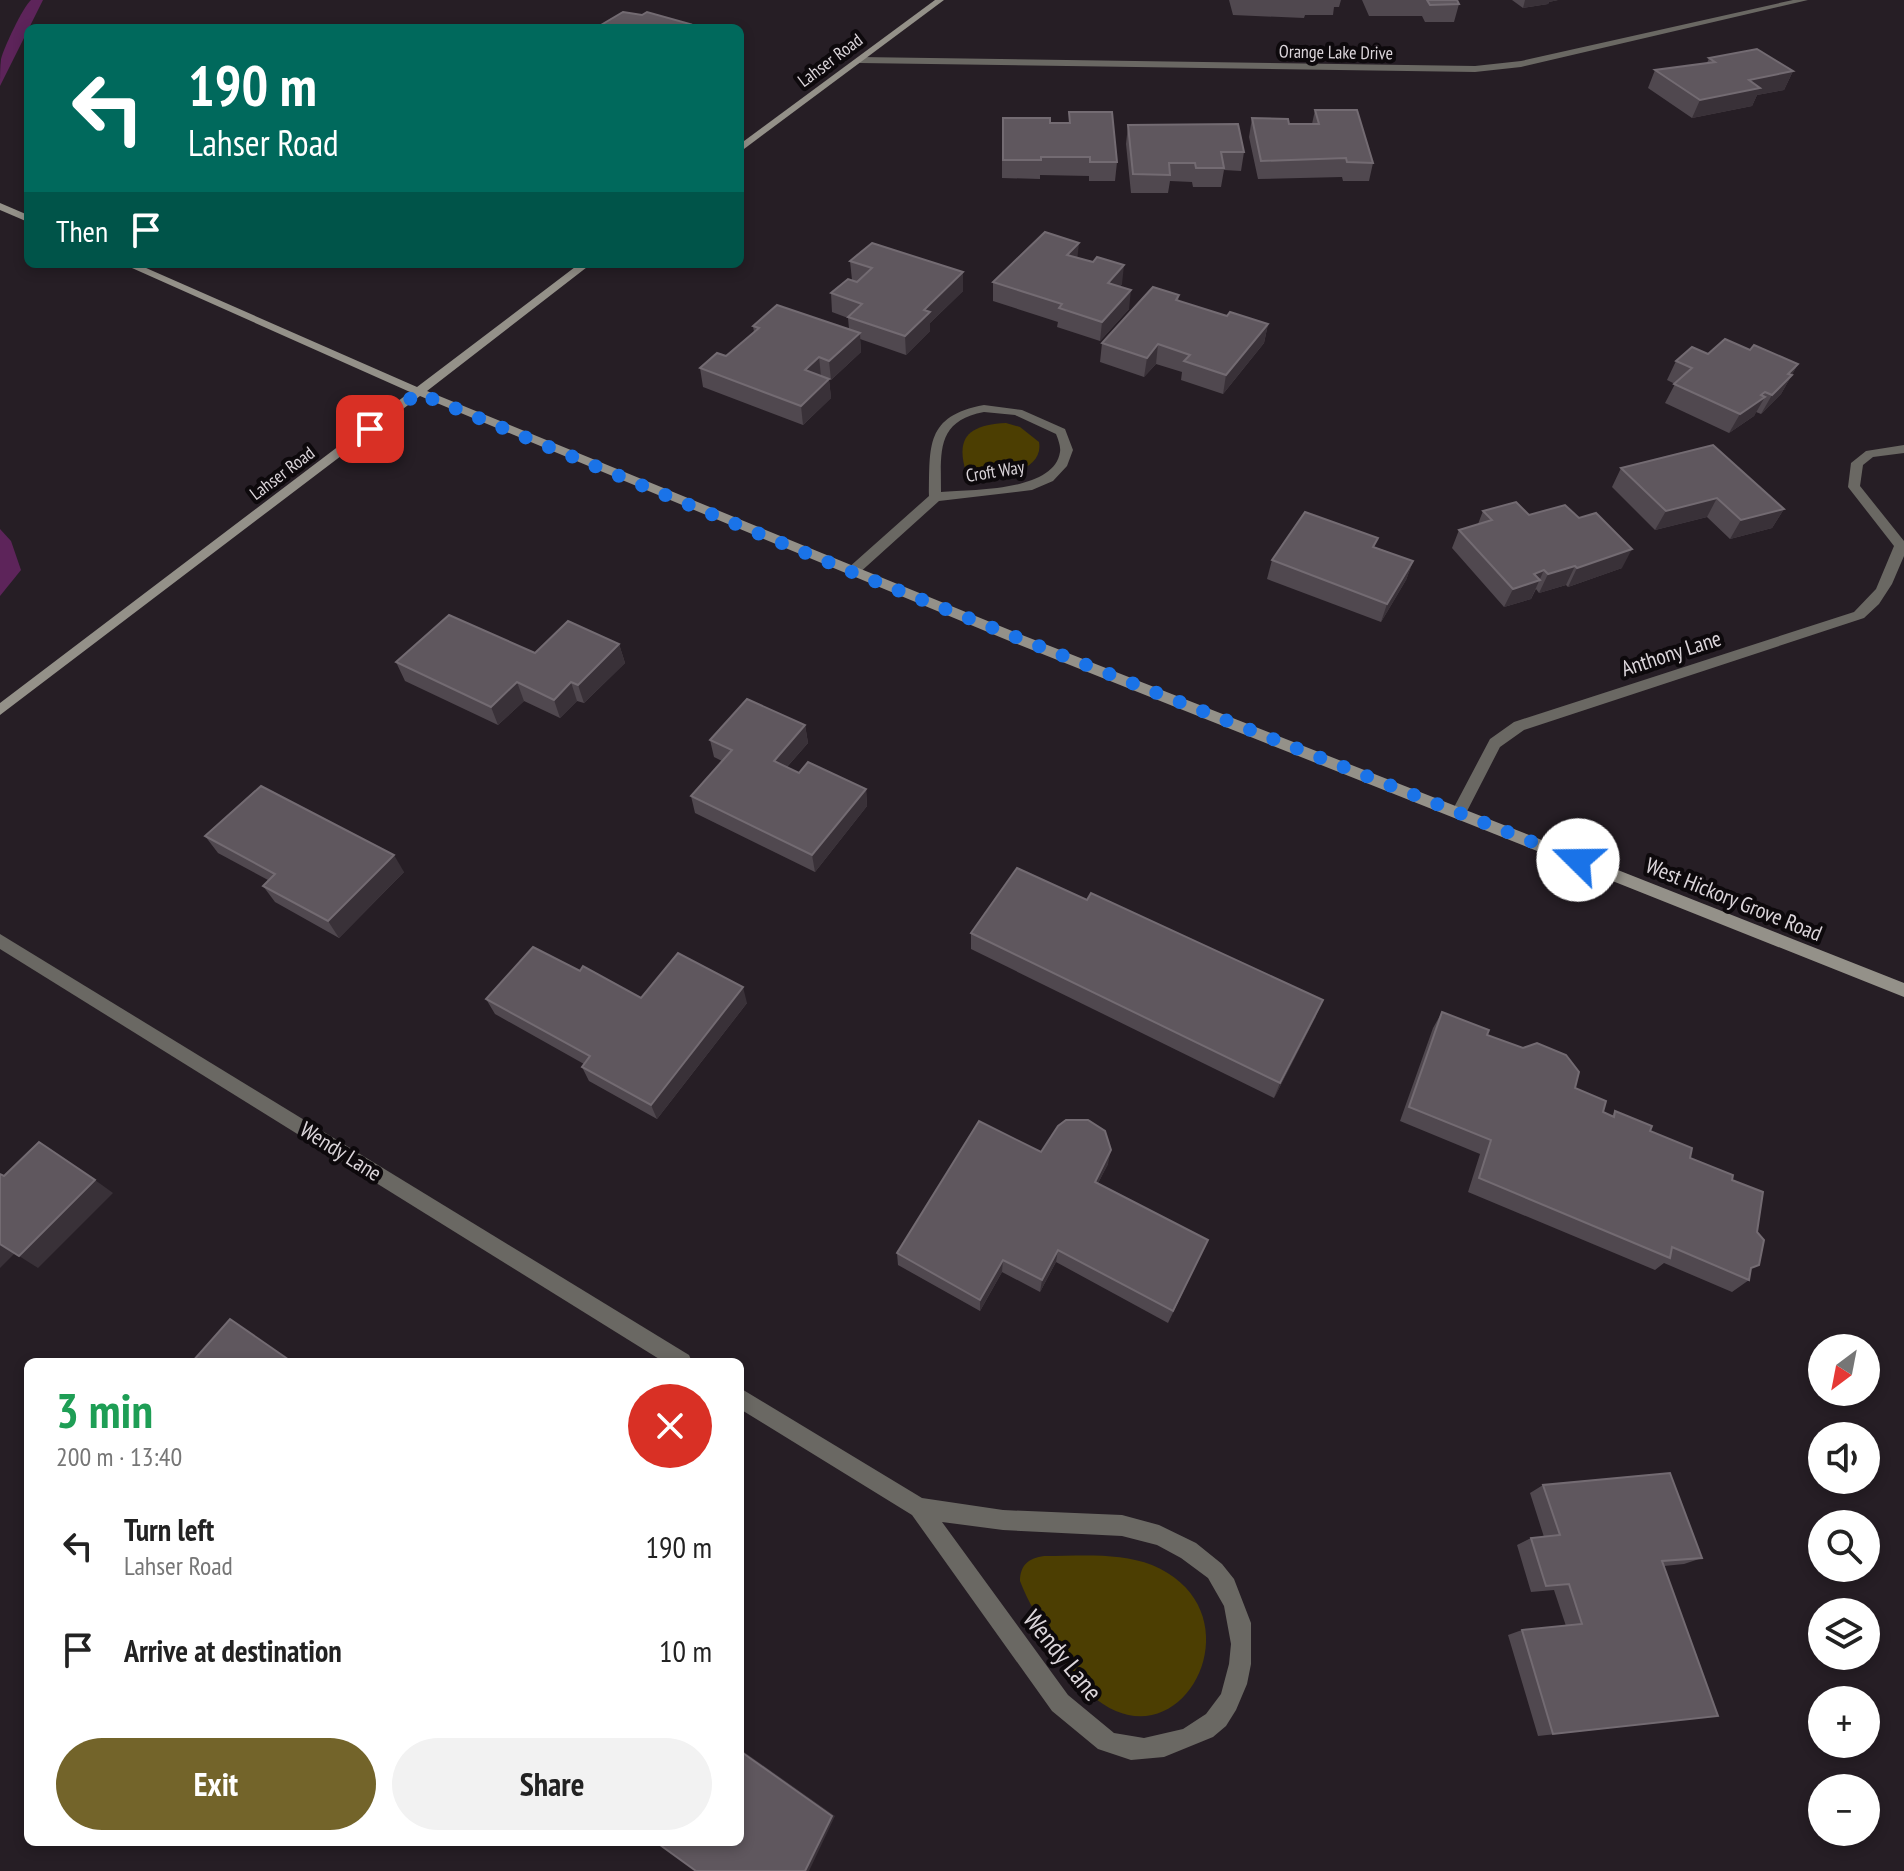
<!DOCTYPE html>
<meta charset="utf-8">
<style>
body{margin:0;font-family:"PT Sans Narrow",sans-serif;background:#f2f2f2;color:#222;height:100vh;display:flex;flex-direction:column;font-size:30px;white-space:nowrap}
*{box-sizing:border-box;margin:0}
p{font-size:26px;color:#767676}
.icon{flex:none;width:44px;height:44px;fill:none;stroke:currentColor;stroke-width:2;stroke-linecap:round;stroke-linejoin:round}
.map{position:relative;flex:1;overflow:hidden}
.sheet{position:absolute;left:24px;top:1358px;width:720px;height:488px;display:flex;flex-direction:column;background:#fff;border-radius:12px;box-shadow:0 4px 12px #0003}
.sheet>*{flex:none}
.banner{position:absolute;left:24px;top:24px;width:720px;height:244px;border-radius:12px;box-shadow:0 4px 12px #0003;background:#00695c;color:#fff;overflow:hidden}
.needle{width:52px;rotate:212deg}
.controls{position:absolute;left:1808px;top:1334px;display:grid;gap:16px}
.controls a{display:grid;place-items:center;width:72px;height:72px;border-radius:50%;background:#fff;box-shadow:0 4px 12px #0003;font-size:40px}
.pin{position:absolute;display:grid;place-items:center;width:68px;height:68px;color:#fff;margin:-34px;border-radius:16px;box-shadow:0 4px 12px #0006}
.me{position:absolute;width:88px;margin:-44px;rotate:292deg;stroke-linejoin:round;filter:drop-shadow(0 0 6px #0008)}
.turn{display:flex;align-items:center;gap:28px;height:168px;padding:0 32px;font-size:36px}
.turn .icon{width:104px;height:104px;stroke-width:2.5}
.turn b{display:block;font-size:56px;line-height:68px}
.then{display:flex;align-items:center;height:76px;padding:0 32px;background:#0003;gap:16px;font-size:30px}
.round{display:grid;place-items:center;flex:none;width:84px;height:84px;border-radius:42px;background:#f2f2f2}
.overview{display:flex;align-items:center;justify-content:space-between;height:136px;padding:0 32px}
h1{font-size:48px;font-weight:700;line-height:60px;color:#1e9e55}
.action{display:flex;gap:16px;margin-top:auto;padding:16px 32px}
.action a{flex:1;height:92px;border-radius:48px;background:#73642a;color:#fff;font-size:32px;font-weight:700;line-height:92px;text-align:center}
.action a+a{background:#f2f2f2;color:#222}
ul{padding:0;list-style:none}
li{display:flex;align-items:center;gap:24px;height:104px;padding:0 32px}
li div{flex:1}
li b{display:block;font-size:30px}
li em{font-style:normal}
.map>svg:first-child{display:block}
.green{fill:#4c3e02}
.water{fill:#5d245a}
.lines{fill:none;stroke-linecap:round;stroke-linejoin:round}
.street{fill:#6a6863;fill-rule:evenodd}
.secondary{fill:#949189;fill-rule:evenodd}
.wall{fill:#50484f}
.shaded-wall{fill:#393138}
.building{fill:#5f575e;stroke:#736b72;stroke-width:2}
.route{stroke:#1a73e8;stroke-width:14;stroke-dasharray:0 25.2}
.labels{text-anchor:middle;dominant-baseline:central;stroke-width:8;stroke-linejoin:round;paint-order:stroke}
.far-street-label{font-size:18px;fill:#dbd5da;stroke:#0d090c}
.street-label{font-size:22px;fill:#dbd5da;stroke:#0d090c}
.near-street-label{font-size:26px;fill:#dbd5da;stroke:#0d090c}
</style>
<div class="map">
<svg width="1904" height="1871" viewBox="0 0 1904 1871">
<rect width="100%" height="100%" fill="#261e25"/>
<g class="green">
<path d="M1006,423L1020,427L1039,442C1045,474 988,482 966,472C955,436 970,425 1006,423Z"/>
<path d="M1044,1556C1079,1556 1119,1552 1152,1565C1265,1612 1180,1775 1090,1694C1074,1679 1063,1659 1052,1640C1040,1621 1028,1602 1020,1581C1020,1565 1029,1558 1044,1556Z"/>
</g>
<g class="water">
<path d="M31,0H43L0,86C0,78 0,67 1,59C4,47 23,7 31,0Z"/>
<path d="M0,529L11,541L21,570L0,596Z"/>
</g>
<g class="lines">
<g class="street">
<path d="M1793,0H1808L1521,67L1475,72L860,63L856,60L860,57L1475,66L1521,61Z"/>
<path d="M984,405L1022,410L1065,429L1073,450L1067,466L1053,481L1032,490L939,501L857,575H847V569L929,496C930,446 925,416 984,405ZM984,412L1015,415L1056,434C1058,439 1061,447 1060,452C1054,492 972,489 941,492C941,452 936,421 984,412Z"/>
<path d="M1904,445V453L1873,457L1863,465L1860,486L1904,541V556L1892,584L1879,604L1864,618L1524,730L1500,747L1464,817H1454L1451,813L1490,739L1514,722L1854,612L1876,589L1894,546L1848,487L1851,463L1866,451Z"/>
<path d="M0,934L689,1355L692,1362H664L0,949Z"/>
<path d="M740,1388L922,1498L1003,1510L1122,1515L1159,1525L1196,1543L1222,1564L1234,1579L1251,1623V1664L1247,1684L1236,1710L1226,1726L1213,1737L1164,1757L1131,1760L1098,1749L1052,1711L912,1515L740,1409ZM942,1522L1003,1530L1122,1536L1157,1545L1181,1558L1208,1578L1224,1606L1231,1644L1229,1664L1221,1694L1206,1714L1183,1729L1144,1738L1114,1733L1068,1695Z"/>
</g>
<g class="secondary">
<path d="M935,0H944L740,152V144Z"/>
<path d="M0,203L28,215V222L0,210Z"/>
<path d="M123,264H137L417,387L579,264H591L427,391L1017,633L1904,983V997L1007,640L420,396L0,715V703L410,392Z"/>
</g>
</g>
<g class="wall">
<path d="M1229,0H1341L1339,7H1334L1333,15H1305L1304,18L1233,15Z"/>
<path d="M1362,0H1457L1459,4L1454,22H1425L1422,16H1369Z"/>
<path d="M1512,0H1558L1549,2L1548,4L1523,8Z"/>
<path d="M1709,58L1793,71L1784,90L1757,95L1752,106L1692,118L1648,88L1655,70L1707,63Z"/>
<path d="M1315,110L1373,163L1369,181H1343L1342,177L1258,179L1249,137L1252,118L1289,124H1312Z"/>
<path d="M1069,112L1117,162L1115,181H1089V176L1040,175V179L1002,178V136L1050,123H1069Z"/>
<path d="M1128,125L1244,152L1241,171L1224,170L1221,187H1193L1192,182L1170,181L1168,193H1131L1126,144Z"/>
<path d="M1078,258L1122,284L1120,286L1129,309L1100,341L1057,327L1058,322L993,301V282Z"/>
<path d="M850,261L963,272V291L930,323V331L906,355L860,339L861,352L831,380H829L831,398L803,425L703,387L700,368L726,356L754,332L753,326L849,329L848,318L832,312L831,293L852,280Z"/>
<path d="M1179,295L1178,301L1227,316L1268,324L1264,343L1223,394L1181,380L1182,372L1156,364L1144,377L1100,362L1102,343Z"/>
<path d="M1750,350L1798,364L1781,394L1761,414L1756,412L1754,416L1729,433L1665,403L1675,384L1667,380L1676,361L1708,354Z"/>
<path d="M1621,468L1784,509L1772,528L1730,539L1707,517L1655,530L1612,487Z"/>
<path d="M1483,511L1529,515L1622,568L1568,587L1566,585L1539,593L1536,589L1531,599L1504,607L1452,548L1459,530L1478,524Z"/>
<path d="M1375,547L1413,561L1406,580L1381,622L1267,579L1272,560Z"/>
<path d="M619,644L625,663L584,703L577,701L560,718L524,701L498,725L405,681L396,662L535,653Z"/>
<path d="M805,725L808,743L787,767L799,773L866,789L867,806L815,872L695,813L691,796L722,761L714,757L710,740Z"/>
<path d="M205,836L404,872L339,938L275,902L263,886L268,880L218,853Z"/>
<path d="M971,933L1316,1016L1274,1098L971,949Z"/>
<path d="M580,971L641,998L747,1003L657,1119L589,1081L582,1067L584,1064L495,1014L486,999Z"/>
<path d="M1442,1012L1487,1035L1575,1088L1603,1112L1612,1116L1615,1111L1650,1131L1690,1158L1732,1180L1750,1272L1749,1280L1732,1292L1664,1263L1655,1270L1468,1192L1480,1154L1400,1121L1433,1028Z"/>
<path d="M1041,1152L1108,1164L1098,1183L1208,1240L1168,1323L1056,1262L1040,1292L1002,1272L980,1311L898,1265L897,1253Z"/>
<path d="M1543,1485L1702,1558L1684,1564L1664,1566L1718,1716L1538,1736L1508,1635L1522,1630L1566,1626L1554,1590L1531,1592L1517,1545L1531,1538L1544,1537L1530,1493Z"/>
</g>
<g class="shaded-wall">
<path d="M1525,0H1558L1549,2L1548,4L1523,8Z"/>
<path d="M1793,71L1784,90L1757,95L1752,106L1692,118L1700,100L1749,80Z"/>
<path d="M1079,243L1077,261L1067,255Z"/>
<path d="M1124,265L1122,284L1106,302L1108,283Z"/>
<path d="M963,272V291L930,323V331L906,355L905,336L924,310Z"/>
<path d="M1131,290L1129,309L1100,341L1102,322Z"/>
<path d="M1268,324L1264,343L1223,394L1226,375Z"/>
<path d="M860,333L861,352L831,380L829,361Z"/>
<path d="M1158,344L1156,364L1144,377L1147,358Z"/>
<path d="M819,357L821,376L805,370Z"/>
<path d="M1798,364L1781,394L1761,414L1772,395L1788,374Z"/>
<path d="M829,379L831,398L803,425L801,406Z"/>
<path d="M1765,392L1760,400L1765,397L1754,416L1729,433L1740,414Z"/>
<path d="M1717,498L1707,517L1655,530L1666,511Z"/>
<path d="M1784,509L1772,528L1730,539L1741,520Z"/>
<path d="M1632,549L1622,568L1568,587L1577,568Z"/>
<path d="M1413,561L1406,580L1381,622L1387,604Z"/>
<path d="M1575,566L1566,585L1539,593L1548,574Z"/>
<path d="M1544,570L1531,599L1504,607L1513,589L1534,574Z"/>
<path d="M619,644L625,663L584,703L578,685Z"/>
<path d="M517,682L524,701L498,725L491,707Z"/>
<path d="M571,682L577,701L560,718L554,700Z"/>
<path d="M805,725L808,743L777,778L774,761Z"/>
<path d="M866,789L867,806L815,872L812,855Z"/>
<path d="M394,855L404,872L339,938L328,921Z"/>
<path d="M743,987L747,1003L657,1119L651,1105Z"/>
<path d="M1323,1000L1316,1016L1274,1098L1280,1083Z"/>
<path d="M1111,1150L1108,1164L1092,1195L1095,1182Z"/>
<path d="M95,1180L113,1193L38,1268L19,1256Z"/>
<path d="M0,1244L15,1253L0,1268Z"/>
<path d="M1058,1250L1056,1262L1040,1292L1042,1280Z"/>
<path d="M1003,1260L1002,1272L980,1311V1300Z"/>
<path d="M740,1749L835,1816L809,1871H805Z"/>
</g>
<g class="building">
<path d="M1427,0H1457L1459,4L1430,5Z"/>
<path d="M623,12L642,15L647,12L690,24L683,28H596Z"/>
<path d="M1757,49L1793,71L1749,80L1760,88L1700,100L1655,70L1715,62L1709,58Z"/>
<path d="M1315,110H1357L1373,163L1347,162L1346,158L1261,161L1252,118L1288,119L1289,124H1319Z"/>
<path d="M1069,112H1112L1117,162H1090V157H1041V160H1003V118H1050V123H1070Z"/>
<path d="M1238,124L1244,152H1221L1224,168H1196L1195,163H1169L1170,175L1133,174L1128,125Z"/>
<path d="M1045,232L1079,243L1067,255L1093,262L1097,257L1124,265L1108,283L1131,290L1102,322L1059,308L1062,304L993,282Z"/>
<path d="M872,243L963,272L924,310L930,312L905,336L848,317L862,304L831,293L848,279L857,282L872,268L850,261Z"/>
<path d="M1153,287L1179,295L1176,300L1227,316L1230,312L1268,324L1226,375L1184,361L1190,355L1158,344L1147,358L1102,343Z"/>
<path d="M777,305L860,333L829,361L819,357L805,370L829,379L801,406L700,368L717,353L726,356L759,328L753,326Z"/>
<path d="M1725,339L1750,350L1754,345L1798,364L1788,374L1792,375L1772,395L1765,392L1761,395L1765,397L1740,414L1674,384L1692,368L1676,361L1692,347L1708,354Z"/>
<path d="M1713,445L1784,509L1741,520L1717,498L1666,511L1621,468Z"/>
<path d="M1516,502L1529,515L1565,505L1579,518L1596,513L1632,549L1577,568L1575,566L1548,574L1544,570L1534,574L1540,580L1513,589L1459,530L1492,520L1483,511Z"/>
<path d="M1305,512L1378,538L1373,547L1413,561L1387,604L1272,560Z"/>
<path d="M449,615L535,653L568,621L619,644L578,685L571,682L554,700L517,682L491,707L396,662Z"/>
<path d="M747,699L805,725L774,761L799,773L808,762L866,789L812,855L691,796L732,750L710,740Z"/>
<path d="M261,786L394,855L328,921L263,886L275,874L205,836Z"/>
<path d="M1017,868L1087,900L1091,893L1323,1000L1280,1083L971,933Z"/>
<path d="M533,947L580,971L583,966L641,998L678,953L743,987L651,1105L582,1067L590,1056L486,999Z"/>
<path d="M1442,1012L1489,1030L1487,1035L1523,1048L1537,1043L1566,1055L1579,1072L1575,1088L1606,1101L1603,1112L1614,1117L1615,1111L1652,1126L1650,1131L1692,1148L1690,1158L1733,1175L1732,1180L1763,1192L1757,1232L1764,1240L1759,1265L1751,1268L1749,1280L1672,1247L1670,1258L1479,1178L1491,1140L1409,1107Z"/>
<path d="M1066,1120H1088L1105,1131L1111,1150L1095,1182L1208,1240L1173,1311L1058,1250L1042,1280L1003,1260L980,1300L897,1253L979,1121L1041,1152L1058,1126Z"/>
<path d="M39,1142L95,1180L19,1256L0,1244V1174L4,1176Z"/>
<path d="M230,1319L292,1362H192Z"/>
<path d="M1670,1473L1702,1558L1662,1561L1718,1716L1553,1734L1522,1630L1582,1624L1569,1584L1546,1586L1531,1538L1560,1535L1543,1485Z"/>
<path d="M740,1751L832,1816L805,1871H696L656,1842H740Z"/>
</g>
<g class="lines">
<path class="route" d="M370,429L418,393L852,572L1578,860"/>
</g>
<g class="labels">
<g class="far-street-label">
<text transform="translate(1336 52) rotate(1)">Orange Lake Drive</text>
<text transform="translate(830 60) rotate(-37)">Lahser Road</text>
<text transform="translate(995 471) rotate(-9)">Croft Way</text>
<text transform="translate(282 473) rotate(-37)">Lahser Road</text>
</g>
<g class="street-label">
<text transform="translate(1671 653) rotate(-18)">Anthony Lane</text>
<text transform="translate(1734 899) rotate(22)">West Hickory Grove Road</text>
<text transform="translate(341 1151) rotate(32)">Wendy Lane</text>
</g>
<g class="near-street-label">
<text transform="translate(1063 1655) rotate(51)">Wendy Lane</text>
</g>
</g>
</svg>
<div class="controls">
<a><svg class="needle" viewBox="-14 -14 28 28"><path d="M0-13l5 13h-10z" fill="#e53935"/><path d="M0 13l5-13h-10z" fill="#767676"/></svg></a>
<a><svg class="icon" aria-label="sound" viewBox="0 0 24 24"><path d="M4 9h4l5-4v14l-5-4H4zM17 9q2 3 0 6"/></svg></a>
<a><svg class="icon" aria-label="search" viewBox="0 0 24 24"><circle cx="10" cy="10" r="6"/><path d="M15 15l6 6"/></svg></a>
<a><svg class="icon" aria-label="layers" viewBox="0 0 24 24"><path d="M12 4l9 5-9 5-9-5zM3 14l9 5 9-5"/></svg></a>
<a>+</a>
<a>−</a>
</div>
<div class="pin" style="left:370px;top:429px;background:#d93025"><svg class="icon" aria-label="arrive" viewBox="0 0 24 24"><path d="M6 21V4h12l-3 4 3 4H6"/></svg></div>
<svg class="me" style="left:1578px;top:860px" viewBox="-20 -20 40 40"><circle r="19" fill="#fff"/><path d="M0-13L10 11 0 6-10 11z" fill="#1a73e8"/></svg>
<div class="banner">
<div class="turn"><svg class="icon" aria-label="left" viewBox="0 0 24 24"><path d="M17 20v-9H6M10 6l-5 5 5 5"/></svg><div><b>190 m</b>Lahser Road</div></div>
<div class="then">Then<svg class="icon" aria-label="arrive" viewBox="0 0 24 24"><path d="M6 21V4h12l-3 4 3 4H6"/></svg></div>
</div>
<section class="sheet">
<div class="overview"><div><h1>3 min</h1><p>200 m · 13:40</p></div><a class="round" style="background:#d93025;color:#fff"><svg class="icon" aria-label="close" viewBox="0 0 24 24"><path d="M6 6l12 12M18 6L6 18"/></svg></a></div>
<ul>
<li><svg class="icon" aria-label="left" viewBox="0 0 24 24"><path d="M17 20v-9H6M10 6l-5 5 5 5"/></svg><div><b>Turn left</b><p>Lahser Road</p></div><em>190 m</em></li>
<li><svg class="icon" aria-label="arrive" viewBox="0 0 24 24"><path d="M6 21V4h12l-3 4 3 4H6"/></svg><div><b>Arrive at destination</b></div><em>10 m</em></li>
</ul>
<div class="action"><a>Exit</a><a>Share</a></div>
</section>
</div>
